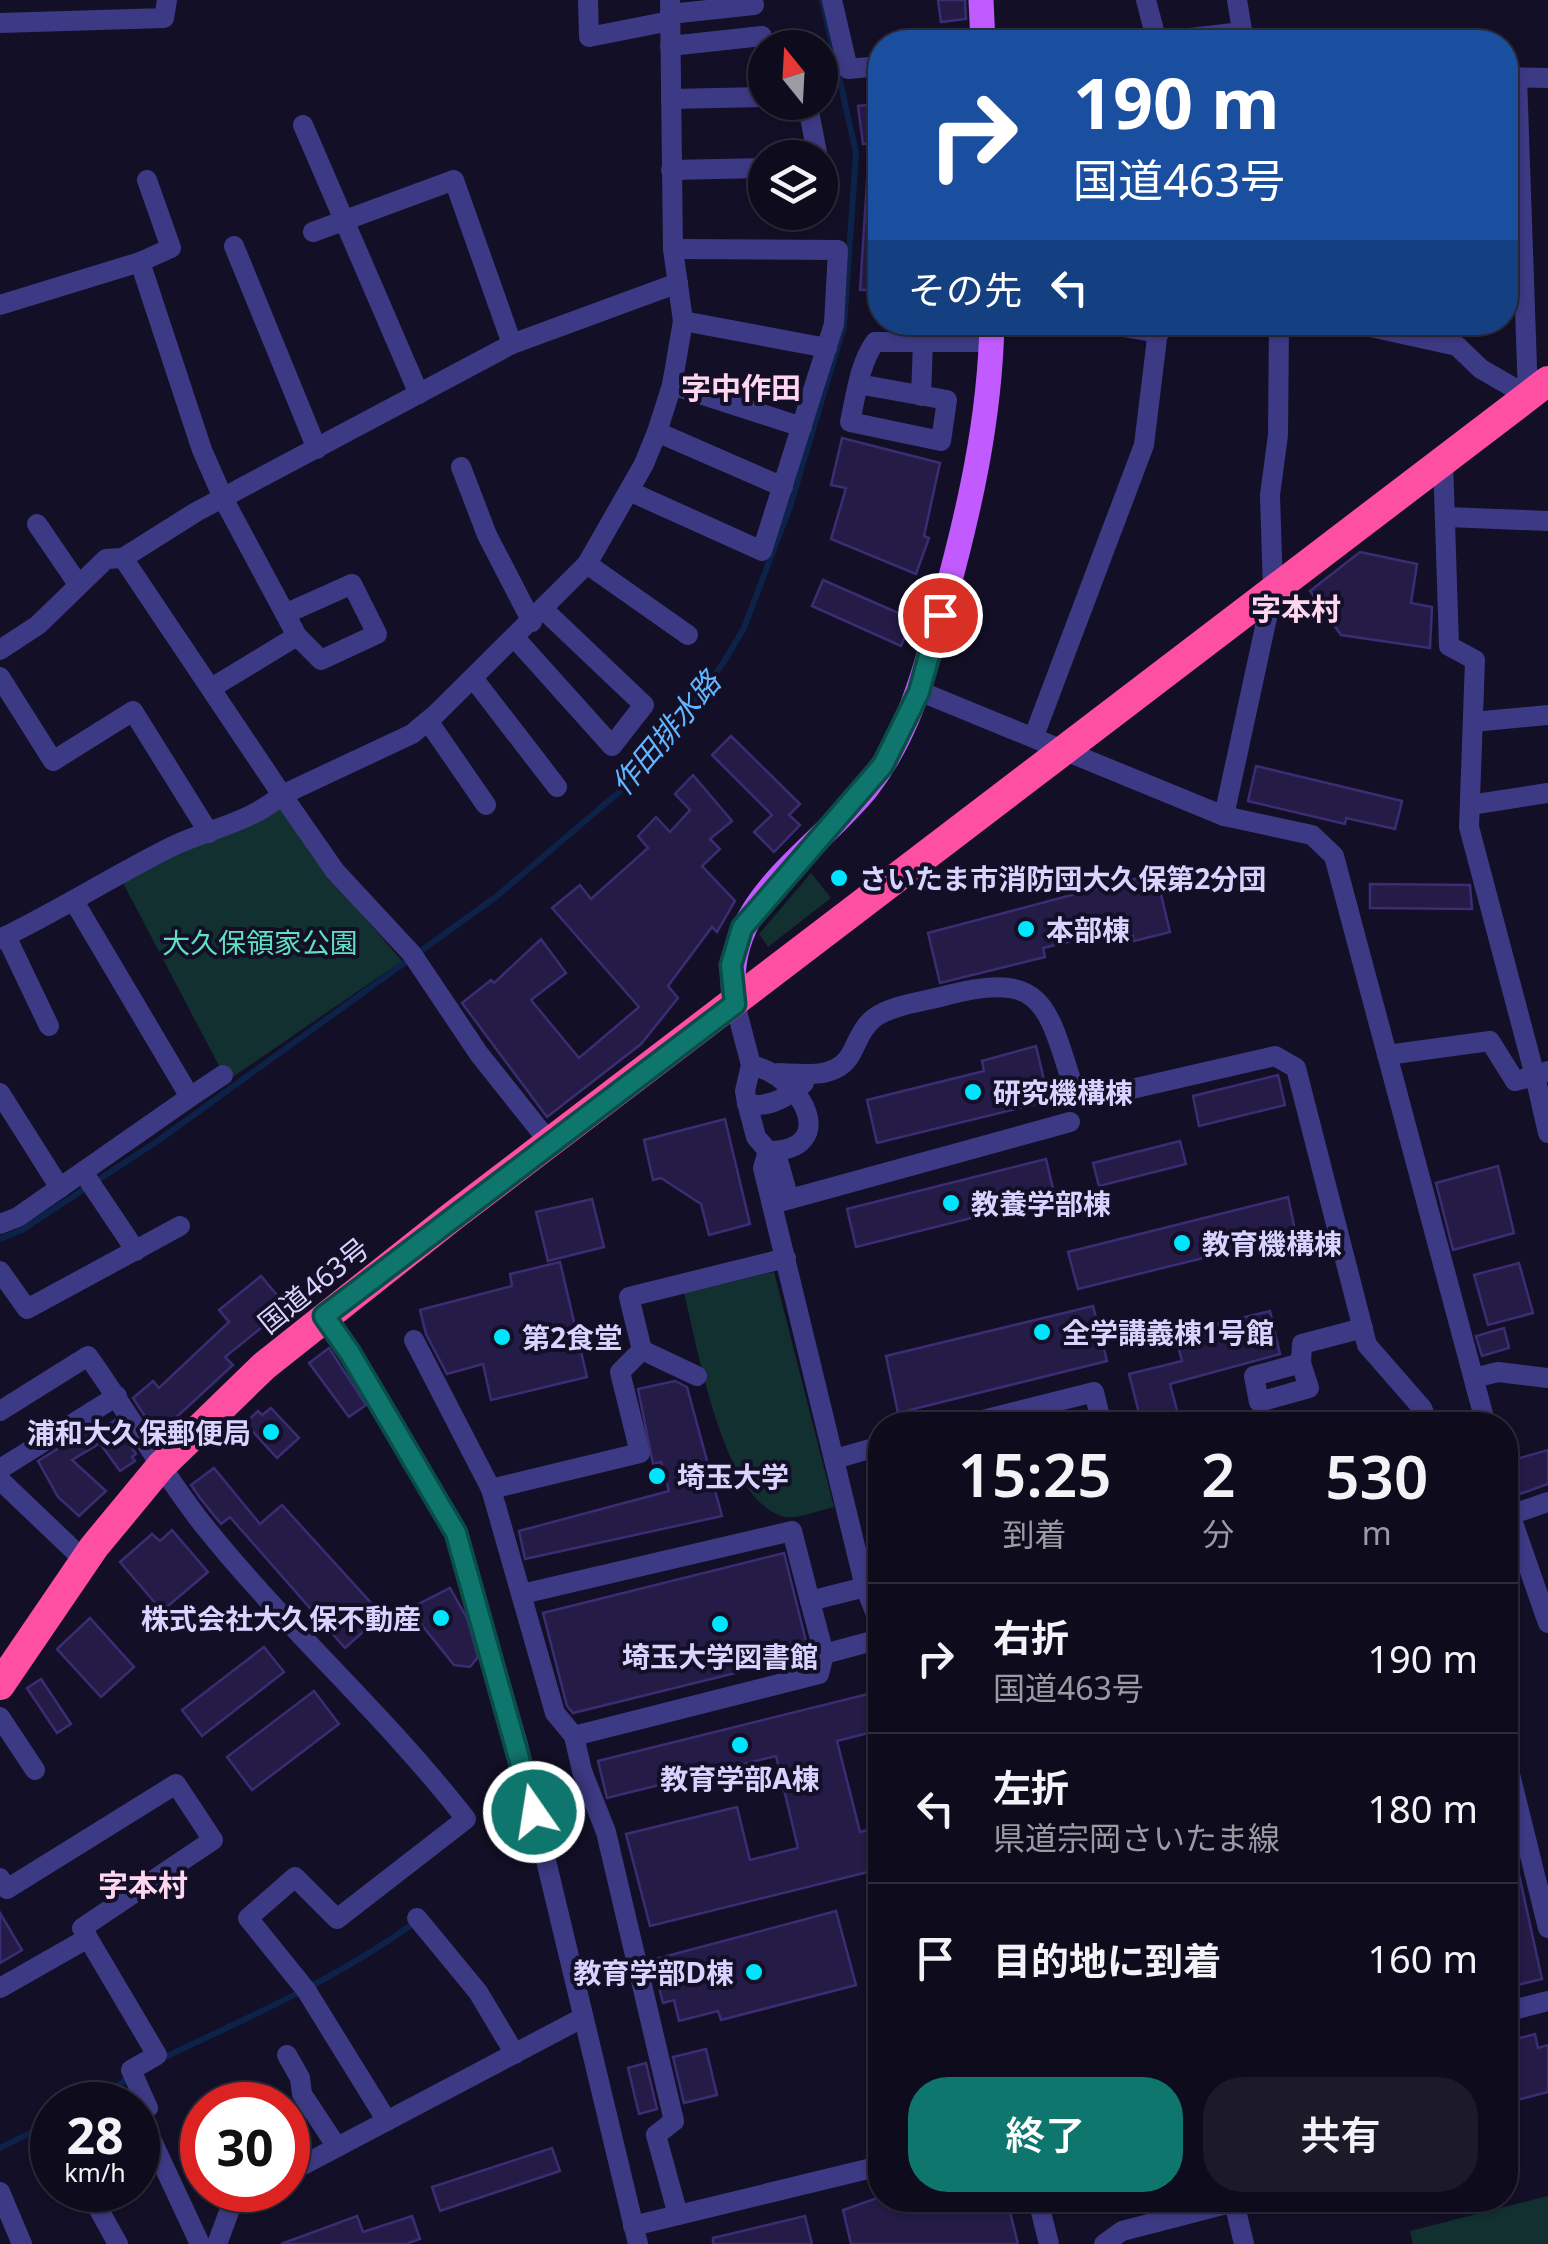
<!DOCTYPE html>
<html lang="ja">
<meta charset="utf-8">
<style>
body{margin:0;font-family:"Noto Sans","Noto Sans JP",sans-serif;background:#1c1929;color:#f1f3f6;height:100vh;display:flex;flex-direction:column;font-size:38px;white-space:nowrap}
*{box-sizing:border-box;margin:0}
p{font-size:32px;color:#9b9ba3}
.icon{flex:none;width:55px;height:55px;fill:none;stroke:currentColor;stroke-width:2;stroke-linecap:round;stroke-linejoin:round}
.map{position:relative;flex:1;overflow:hidden}
.details{position:absolute;left:868px;top:1412px;width:650px;height:800px;display:flex;flex-direction:column;background:#0e0b1c;border-radius:40px;box-shadow:0 2px 8px #0004,0 0 0 2px #2e2b3b}
.details>*{flex:none}
.hud{position:absolute;left:868px;top:30px;width:650px;height:305px;border-radius:40px;box-shadow:0 2px 8px #0004,0 0 0 2px #2e2b3b;background:#1a4fa0;color:#fff;overflow:hidden}
.needle{width:65px;rotate:342deg}
.fabs{position:absolute;left:748px;top:30px;display:grid;gap:20px}
.fabs a{display:grid;place-items:center;width:90px;height:90px;border-radius:50%;background:#0e0b1c;box-shadow:0 2px 8px #0004,0 0 0 2px #2e2b3b;font-size:50px}
.speed{position:absolute;left:30px;top:2082px;display:flex;gap:20px;font-size:50px;font-weight:700;text-align:center}
.speed>*{display:grid;place-content:center;width:130px;height:130px;border-radius:50%;background:#0e0b1c;box-shadow:0 2px 8px #0004,0 0 0 2px #2e2b3b;line-height:1}
.speed small{font-size:25px;font-weight:400}
.speed .limit{border:15px solid #d22;background:#fff;color:#111}
.pin{position:absolute;display:grid;place-items:center;width:85px;height:85px;color:#fff;margin:-42px;border:5px solid #fff;border-radius:50%;box-shadow:0 2px 10px #0007}
.me{position:absolute;width:110px;margin:-55px;rotate:347deg;stroke-linejoin:round;filter:drop-shadow(0 0 8px #0008)}
.turn{display:flex;align-items:center;gap:35px;height:210px;padding:0 40px;font-size:45px}
.turn .icon{width:130px;height:130px;stroke-width:2.5}
.turn b{display:block;font-size:70px;line-height:85px}
.then{display:flex;align-items:center;height:95px;padding:0 40px;background:#0003;gap:20px;font-size:38px}
.eta{display:flex;justify-content:space-evenly;align-items:center;height:170px;text-align:center}
.eta b{font-size:60px;font-weight:600;line-height:70px}
.button{display:flex;gap:20px;margin-top:auto;padding:20px 40px}
.button a{flex:1;height:115px;border-radius:40px;background:#0f766e;color:#fff;font-size:40px;font-weight:600;line-height:115px;text-align:center}
.button a+a{background:#1c1929;color:#f1f3f6}
ul{padding:0;list-style:none}
li{display:flex;align-items:center;gap:30px;height:150px;padding:0 40px;border-top:2px solid #2e2b3b}
li div{flex:1}
li b{display:block;font-size:38px}
li em{font-style:normal}
.map>svg:first-child{display:block}
.green{fill:#12302f}
.lines{fill:none;stroke-linecap:round;stroke-linejoin:round}
.stream{stroke:#0c2248;stroke-width:6}
.building{fill:#241b47;stroke:#3b2d73;stroke-width:2.5}
.minor{stroke:#3d3a85;stroke-width:20}
.major{stroke:#c25bff;stroke-width:25}
.highway{stroke:#ff4fa3;stroke-width:30}
.route-casing{stroke:#0a4d48;stroke-width:25}
.route{stroke:#0f766e;stroke-width:18}
.poi-dot{fill:#00e5ff;stroke:#130f26;stroke-width:4}
.labels{text-anchor:middle;dominant-baseline:central;stroke-width:8;stroke-linejoin:round;paint-order:stroke}
.poi-label{font-size:28px;font-weight:bold;fill:#d9d4ff;stroke:#130f26;text-anchor:start}
.park-label{font-size:28px;fill:#5fe0c0;stroke:#130f26}
.street-label{font-size:28px;fill:#d9d4ff;stroke:#130f26}
.neighbourhood-label{font-size:30px;font-weight:bold;fill:#ffd6f0;stroke:#130f26}
.water-label{font-size:30px;font-style:italic;fill:#62b6ff;stroke:#130f26}
</style>
<div class="map">
<svg width="1548" height="2244" viewBox="0 0 1548 2244">
<rect width="100%" height="100%" fill="#130f26"/>
<g class="green">
<path d="M282,808L328,875L402,961L227,1081L123,883L177,853Z"/>
<path d="M811,873L831,898L768,947L759,934Z"/>
<path d="M774,1272L834,1507C819,1510 795,1521 781,1516C722,1496 698,1348 684,1293Z"/>
<path d="M1548,2196V2244H1413L1410,2231Z"/>
</g>
<g class="lines">
<g class="stream">
<path d="M0,1239L22,1230L159,1140L497,896L632,781L722,665L744,628L790,507L844,326L856,153L822,0"/>
<path d="M161,2059C249,2017 335,1980 414,1923"/>
<path d="M88,2105L129,2078"/>
<path d="M0,2148L52,2122"/>
</g>
</g>
<g class="building">
<path d="M938,0H965L966,19L941,22Z"/>
<path d="M880,104V142L863,144L858,106Z"/>
<path d="M868,166L880,167V290H860Z"/>
<path d="M842,438L940,463L924,536L929,538L916,574L831,539L846,488L831,485Z"/>
<path d="M1360,552L1417,564L1411,603L1432,607L1430,648L1341,635L1310,591Z"/>
<path d="M823,580L912,619L901,646L812,606Z"/>
<path d="M731,736L800,804L789,815L800,825L774,852L754,832L772,815L712,755Z"/>
<path d="M1256,766L1402,801L1395,829L1346,818L1345,824L1248,801Z"/>
<path d="M693,775L732,821L710,839L720,849L702,866L735,901L717,932L712,927L668,986L678,998L641,1044L547,1117L462,1003L491,980L494,983L541,939L566,973L531,1000L579,1058L639,1007L552,908L580,885L591,899L648,848L638,836L656,817L670,832L690,810L675,794Z"/>
<path d="M1119,877L1122,882L1138,878L1142,891L1159,886L1170,932L1134,941L1133,936L1115,941L1113,931L1043,948L1045,957L940,983L928,933L1102,887L1101,882Z"/>
<path d="M1370,884L1470,885L1472,909L1370,908Z"/>
<path d="M1036,1046L1049,1101L877,1143L867,1100L984,1071L982,1061Z"/>
<path d="M1278,1075L1285,1105L1199,1126L1193,1096Z"/>
<path d="M725,1119L750,1224L709,1235L701,1204L661,1178L653,1180L644,1140Z"/>
<path d="M1180,1141L1186,1164L1099,1186L1093,1163Z"/>
<path d="M1046,1159L1055,1197L856,1247L847,1209Z"/>
<path d="M1498,1166L1514,1233L1453,1250L1436,1183Z"/>
<path d="M1288,1197L1296,1235L1078,1289L1068,1252Z"/>
<path d="M592,1199L604,1247L548,1261L536,1212Z"/>
<path d="M560,1262L587,1377L491,1400L483,1364L447,1374L426,1334L420,1310L512,1286L510,1274Z"/>
<path d="M1519,1263L1533,1313L1488,1325L1474,1275Z"/>
<path d="M261,1276L287,1307L225,1357L233,1365L157,1435L133,1398L153,1381L159,1388L229,1322L219,1310Z"/>
<path d="M1093,1306L1107,1361L898,1413L886,1356Z"/>
<path d="M1270,1311L1280,1354L1170,1384L1181,1425H1142L1129,1374L1182,1361L1175,1334Z"/>
<path d="M1504,1328L1509,1348L1482,1356L1476,1336Z"/>
<path d="M329,1348L366,1405L349,1417L309,1363Z"/>
<path d="M675,1381L687,1387L722,1516L525,1559L519,1531L669,1491L661,1462L653,1464L638,1389Z"/>
<path d="M271,1408L299,1438L277,1458L245,1423L258,1411L262,1415Z"/>
<path d="M115,1420L136,1454L132,1457L135,1461L120,1471L94,1435Z"/>
<path d="M88,1430L97,1445L72,1460L106,1491L79,1516L58,1497L38,1461Z"/>
<path d="M1548,1450V1484L1520,1494L1509,1461Z"/>
<path d="M214,1468L260,1524L282,1505L382,1615L345,1648L230,1517L221,1524L200,1498L191,1485Z"/>
<path d="M172,1530L208,1572L162,1611L120,1562L152,1534L160,1541Z"/>
<path d="M784,1553L808,1649L763,1661L764,1666L573,1713L567,1706L543,1613Z"/>
<path d="M450,1588L467,1618L478,1657L470,1667L454,1665L409,1609Z"/>
<path d="M90,1618L134,1667L101,1697L57,1649Z"/>
<path d="M264,1647L284,1672L202,1736L182,1710Z"/>
<path d="M41,1679L71,1724L57,1733L27,1688Z"/>
<path d="M314,1691L339,1724L252,1790L227,1757Z"/>
<path d="M880,1691V1730L837,1741L860,1832L880,1827V1869L650,1926L626,1834L737,1807L750,1860L798,1848L776,1756L607,1798L598,1761Z"/>
<path d="M1505,1811L1542,1979L1505,1988Z"/>
<path d="M836,1911L856,1985L721,2020L718,2011L679,2021L674,2000L663,2003L652,1960Z"/>
<path d="M0,1913L22,1950L0,1963Z"/>
<path d="M1535,2034L1538,2048L1548,2045V2092L1505,2103V2042Z"/>
<path d="M706,2049L717,2095L684,2103L673,2057Z"/>
<path d="M646,2063L657,2109L639,2114L628,2068Z"/>
<path d="M552,2148L560,2171L440,2211L432,2187Z"/>
<path d="M880,2197L1007,2200L1018,2244H851L843,2210Z"/>
<path d="M357,2216L363,2232L412,2216L420,2239L406,2244H281Z"/>
<path d="M805,2216L812,2244H713V2238Z"/>
</g>
<g class="lines">
<g class="minor">
<path d="M588,0L589,37L670,21"/>
<path d="M832,0L848,69L880,66"/>
<path d="M1146,0L1157,42"/>
<path d="M1237,0L1244,42"/>
<path d="M670,14L754,5"/>
<path d="M0,23L164,18L167,0"/>
<path d="M1155,42L1242,32"/>
<path d="M670,46L762,36"/>
<path d="M1505,77L1548,78"/>
<path d="M1517,77L1528,396"/>
<path d="M671,99L765,97"/>
<path d="M807,102L818,158"/>
<path d="M303,125L419,394"/>
<path d="M671,170L765,168"/>
<path d="M313,232L454,180L512,344"/>
<path d="M234,246L317,449"/>
<path d="M140,262L202,450L224,500L297,636L213,687"/>
<path d="M0,305L140,262L171,248L147,180"/>
<path d="M683,321L827,348"/>
<path d="M1093,322L1159,333"/>
<path d="M1348,322L1457,346L1481,369L1528,396"/>
<path d="M858,384L947,400L941,441L850,422C856,395 859,365 875,342H992"/>
<path d="M672,385L802,427"/>
<path d="M921,396L923,342"/>
<path d="M657,432L783,487"/>
<path d="M1443,460L1449,646L1475,660L1469,827L1535,1076L1548,1071"/>
<path d="M461,467L487,535L532,622"/>
<path d="M629,491L762,551L834,324L838,250L673,249"/>
<path d="M1447,517L1548,521"/>
<path d="M37,524L78,584"/>
<path d="M587,564L688,635"/>
<path d="M285,614L352,584L377,634L321,660L297,636"/>
<path d="M515,638L612,746L644,705L544,610"/>
<path d="M0,650L38,625L106,559L123,558"/>
<path d="M0,677L53,761L133,711L209,833"/>
<path d="M473,678L557,787"/>
<path d="M919,691L1224,816L1312,835L1334,856L1486,1425"/>
<path d="M428,721L486,805"/>
<path d="M1473,722L1548,715"/>
<path d="M1034,736L1144,445L1159,322"/>
<path d="M1470,805L1548,793"/>
<path d="M1224,816L1273,590L1270,495L1278,435L1279,322"/>
<path d="M6,936L49,1026"/>
<path d="M0,939C58,911 113,876 171,847C208,829 249,823 282,795L123,558L196,512L512,344L678,283"/>
<path d="M735,1004L751,1065L745,1091L747,1103L756,1137L768,1151C839,1151 806,1078 751,1065"/>
<path d="M1387,1055L1490,1041L1515,1081L1535,1076L1548,1133"/>
<path d="M778,1073C806,1074 840,1080 853,1050C859,1038 863,1027 874,1018C890,1006 920,1002 940,997C1047,968 1046,1005 1075,1092L1088,1099L1275,1056L1296,1068L1367,1345L1422,1408L1429,1425"/>
<path d="M0,1093L60,1188"/>
<path d="M190,1097L223,1075"/>
<path d="M747,1103C766,1110 790,1096 804,1083"/>
<path d="M550,1143L479,1054L412,954L335,871L282,795L412,734L435,715L587,564L644,464L657,432L672,385L683,321L673,249L670,0"/>
<path d="M768,1151L763,1168L865,1587L880,1624"/>
<path d="M768,1151L779,1164L789,1199"/>
<path d="M83,1172L136,1251"/>
<path d="M772,1204L1070,1122"/>
<path d="M0,1224L18,1217L190,1097L75,903"/>
<path d="M0,1271L27,1309L180,1226"/>
<path d="M324,1316L351,1353L456,1533L518,1744L638,2244"/>
<path d="M414,1340L491,1489L640,1453L620,1372L642,1350L697,1376"/>
<path d="M642,1350L629,1297L786,1258"/>
<path d="M1301,1363L1254,1376L1259,1402L1309,1388L1301,1363L1302,1344L1363,1328"/>
<path d="M1474,1378L1498,1372L1548,1378"/>
<path d="M0,1411L88,1356C128,1412 162,1473 205,1527C287,1629 386,1716 466,1819L337,1919L295,1877L248,1918L306,1990L387,2121"/>
<path d="M963,1425L1094,1392L1102,1425"/>
<path d="M835,1459L880,1446"/>
<path d="M0,1469L117,1396"/>
<path d="M0,1480L85,1561"/>
<path d="M491,1489L555,1713L574,1736L582,1771L606,1832L674,2121L656,2135L678,2215"/>
<path d="M1505,1500L1548,1623"/>
<path d="M1510,1515L1548,1502"/>
<path d="M522,1594L792,1531L810,1601"/>
<path d="M824,1654L810,1601L865,1587"/>
<path d="M0,1717L35,1770"/>
<path d="M574,1736L819,1674L824,1654L880,1639"/>
<path d="M1505,1754L1548,1928"/>
<path d="M0,1878L7,1889L176,1784L213,1840L82,1928L157,2055L131,2070L148,2108L139,2113L200,2244"/>
<path d="M417,1918L478,1992L515,2054"/>
<path d="M0,1988L88,1938"/>
<path d="M1505,2012L1548,2001"/>
<path d="M287,2055L300,2078L302,2094L337,2147"/>
<path d="M288,2173L582,2018"/>
<path d="M88,2190L118,2244"/>
<path d="M0,2192L22,2244"/>
<path d="M1038,2200L1049,2244"/>
<path d="M633,2226L880,2166"/>
<path d="M217,2244L233,2201L254,2190"/>
<path d="M1104,2244L1122,2231L1234,2202L1244,2244"/>
</g>
<g class="major">
<path d="M981,0L983,42"/>
<path d="M735,1004C718,903 811,857 867,788C909,734 925,671 943,606C969,512 990,421 992,322"/>
</g>
<path class="highway" d="M0,1685L94,1547L161,1466L264,1366L453,1216L1548,381"/>
</g>
<g class="lines">
<defs>
<path id="route" d="M534,1812L456,1533L350,1353L324,1316L735,1004L731,965L742,928L883,765L919,692L940,615"/>
</defs>
<use href="#route" class="route-casing"/>
<use href="#route" class="route"/>
</g>
<g class="poi-dot">
<circle cx="839" cy="878" r="10"/>
<circle cx="1026" cy="929" r="10"/>
<circle cx="973" cy="1092" r="10"/>
<circle cx="951" cy="1203" r="10"/>
<circle cx="1182" cy="1243" r="10"/>
<circle cx="1042" cy="1332" r="10"/>
<circle cx="502" cy="1337" r="10"/>
<circle cx="271" cy="1432" r="10"/>
<circle cx="657" cy="1476" r="10"/>
<circle cx="441" cy="1618" r="10"/>
<circle cx="720" cy="1624" r="10"/>
<circle cx="740" cy="1745" r="10"/>
<circle cx="754" cy="1972" r="10"/>
</g>
<g class="labels">
<g class="poi-label">
<text x="859" y="878">さいたま市消防団大久保第2分団</text>
<text x="1046" y="929">本部棟</text>
<text x="993" y="1092">研究機構棟</text>
<text x="971" y="1203">教養学部棟</text>
<text x="1202" y="1243">教育機構棟</text>
<text x="1062" y="1332">全学講義棟1号館</text>
<text x="522" y="1337">第2食堂</text>
<text x="251" y="1432" text-anchor="end">浦和大久保郵便局</text>
<text x="677" y="1476">埼玉大学</text>
<text x="421" y="1618" text-anchor="end">株式会社大久保不動産</text>
<text x="720" y="1656" text-anchor="middle">埼玉大学図書館</text>
<text x="740" y="1778" text-anchor="middle">教育学部A棟</text>
<text x="734" y="1972" text-anchor="end">教育学部D棟</text>
</g>
<g class="park-label">
<text x="260" y="942">大久保領家公園</text>
</g>
<g class="street-label">
<text transform="translate(313 1285) rotate(-39)">国道463号</text>
</g>
<g class="neighbourhood-label">
<text x="741" y="387">字中作田</text>
<text x="1296" y="608">字本村</text>
<text x="143" y="1884">字本村</text>
</g>
<g class="water-label">
<text transform="translate(665 733) rotate(-50)">作田排水路</text>
</g>
</g>
</svg>
<div class="fabs">
<a><svg class="needle" viewBox="-14 -14 28 28"><path d="M0-13l5 13h-10z" fill="#e53935"/><path d="M0 13l5-13h-10z" fill="#9b9ba3"/></svg></a>
<a><svg class="icon" aria-label="layers" viewBox="0 0 24 24"><path d="M12 4l9 5-9 5-9-5zM3 14l9 5 9-5"/></svg></a>
</div>
<div class="speed"><div>28<small>km/h</small></div><div class="limit">30</div></div>
<div class="pin" style="left:940px;top:615px;background:#d93025"><svg class="icon" aria-label="arrive" viewBox="0 0 24 24"><path d="M6 21V4h12l-3 4 3 4H6"/></svg></div>
<svg class="me" style="left:534px;top:1812px" viewBox="-20 -20 40 40"><circle r="17" fill="#0f766e" stroke="#fff" stroke-width="3"/><path d="M0-11L8 9 0 5-8 9z" fill="#fff"/></svg>
<div class="hud">
<div class="turn"><svg class="icon" aria-label="right" viewBox="0 0 24 24"><path d="M7 20v-9h11M14 6l5 5-5 5"/></svg><div><b>190 m</b>国道463号</div></div>
<div class="then">その先<svg class="icon" aria-label="left" viewBox="0 0 24 24"><path d="M17 20v-9H6M10 6l-5 5 5 5"/></svg></div>
</div>
<section class="details">
<div class="eta">
<div><b>15:25</b><p>到着</p></div>
<div><b>2</b><p>分</p></div>
<div><b>530</b><p>m</p></div>
</div>
<ul>
<li><svg class="icon" aria-label="right" viewBox="0 0 24 24"><path d="M7 20v-9h11M14 6l5 5-5 5"/></svg><div><b>右折</b><p>国道463号</p></div><em>190 m</em></li>
<li><svg class="icon" aria-label="left" viewBox="0 0 24 24"><path d="M17 20v-9H6M10 6l-5 5 5 5"/></svg><div><b>左折</b><p>県道宗岡さいたま線</p></div><em>180 m</em></li>
<li><svg class="icon" aria-label="arrive" viewBox="0 0 24 24"><path d="M6 21V4h12l-3 4 3 4H6"/></svg><div><b>目的地に到着</b></div><em>160 m</em></li>
</ul>
<div class="button"><a>終了</a><a>共有</a></div>
</section>
</div>
